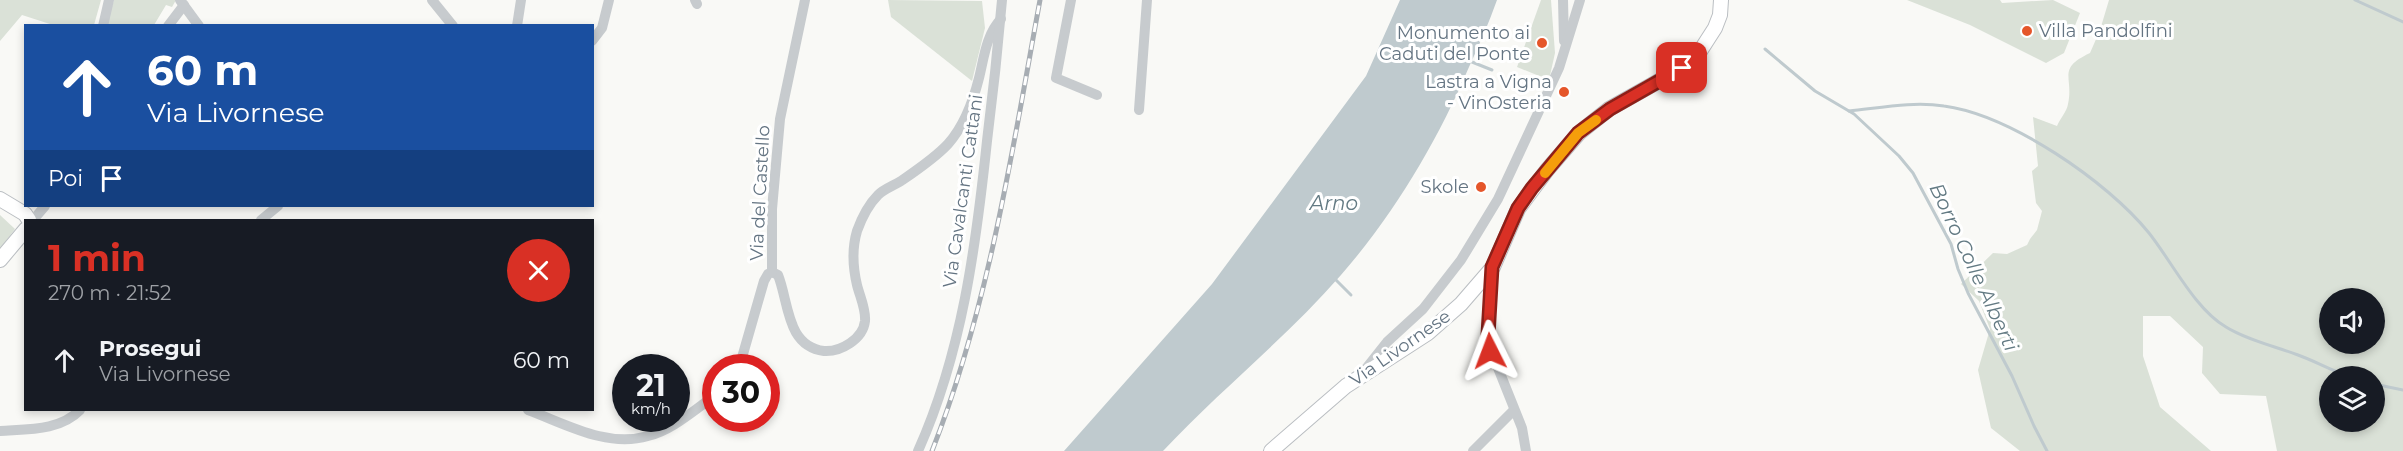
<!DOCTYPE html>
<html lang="it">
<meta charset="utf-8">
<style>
body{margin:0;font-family:Montserrat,sans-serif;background:#242831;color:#f1f3f6;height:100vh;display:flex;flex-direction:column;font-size:22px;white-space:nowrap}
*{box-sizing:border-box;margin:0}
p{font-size:20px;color:#9ea1a6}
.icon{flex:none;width:33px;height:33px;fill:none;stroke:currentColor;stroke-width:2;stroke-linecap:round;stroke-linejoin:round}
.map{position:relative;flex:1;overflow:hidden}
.drawer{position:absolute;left:24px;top:219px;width:570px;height:192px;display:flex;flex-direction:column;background:#171b24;border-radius:0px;box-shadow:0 3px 9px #0003}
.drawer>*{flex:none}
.top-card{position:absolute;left:24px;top:24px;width:570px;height:183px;border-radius:0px;box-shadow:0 3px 9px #0003;background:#1a4fa0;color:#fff;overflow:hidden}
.controls{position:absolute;left:2319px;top:288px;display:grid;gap:12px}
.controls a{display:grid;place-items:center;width:66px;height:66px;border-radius:50%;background:#171b24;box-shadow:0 3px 9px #0003;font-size:30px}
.speed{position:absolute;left:612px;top:354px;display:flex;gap:12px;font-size:30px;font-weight:700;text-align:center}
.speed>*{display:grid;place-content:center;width:78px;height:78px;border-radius:50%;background:#171b24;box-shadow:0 3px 9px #0003;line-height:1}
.speed small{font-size:15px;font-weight:400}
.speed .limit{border:9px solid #d22;background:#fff;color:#111}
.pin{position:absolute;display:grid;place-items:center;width:51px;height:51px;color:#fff;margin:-26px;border-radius:12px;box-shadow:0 3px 9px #0006}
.me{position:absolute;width:66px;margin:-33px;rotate:357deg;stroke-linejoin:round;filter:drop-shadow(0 0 4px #0008)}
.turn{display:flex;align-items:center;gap:21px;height:126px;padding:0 24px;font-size:27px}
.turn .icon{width:78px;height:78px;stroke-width:2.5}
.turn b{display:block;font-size:42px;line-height:51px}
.then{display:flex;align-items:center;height:57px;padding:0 24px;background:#0003;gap:12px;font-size:22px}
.round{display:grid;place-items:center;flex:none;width:63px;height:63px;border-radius:32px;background:#242831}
.head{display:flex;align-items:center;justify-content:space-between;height:102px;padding:0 24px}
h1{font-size:36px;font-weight:700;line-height:45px;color:#d93025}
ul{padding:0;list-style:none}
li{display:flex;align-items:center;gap:18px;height:78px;padding:0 24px}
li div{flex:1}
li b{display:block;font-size:22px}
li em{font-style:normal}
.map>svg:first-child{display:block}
.green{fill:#dae1d7;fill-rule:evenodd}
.water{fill:#bfcace}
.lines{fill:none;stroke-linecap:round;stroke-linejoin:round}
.stream{stroke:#bfcace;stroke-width:3}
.major-casing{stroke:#babec2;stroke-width:16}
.minor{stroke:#c7cbce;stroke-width:10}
.major{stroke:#fff;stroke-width:14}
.rail-casing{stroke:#a7adb3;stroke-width:5}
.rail{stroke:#fff;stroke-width:3;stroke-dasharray:9;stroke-linecap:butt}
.route-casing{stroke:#8d1f18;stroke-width:15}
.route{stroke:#d93025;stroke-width:10}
.slow{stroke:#f59e0b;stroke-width:10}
.poi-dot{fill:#e5562a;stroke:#fff;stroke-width:2}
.labels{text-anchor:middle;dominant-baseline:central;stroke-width:6;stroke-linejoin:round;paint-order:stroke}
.poi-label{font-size:18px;fill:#647482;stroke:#fff;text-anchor:end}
.street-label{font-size:18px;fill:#647482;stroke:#fff}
.water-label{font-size:20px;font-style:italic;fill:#637a83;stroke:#fff}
</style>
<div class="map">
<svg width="2403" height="451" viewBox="0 0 2403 451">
<rect width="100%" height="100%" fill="#f9f9f6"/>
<g class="green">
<path d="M0,0H101L94,25H53L22,15L0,41Z"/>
<path d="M114,0H176L172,7L166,5L154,25L106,26Z"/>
<path d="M888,0L982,1L985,28L972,81L891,17Z"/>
<path d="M1541,0H1551L1555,53L1549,80L1517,67Z"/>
<path d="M1907,0H2000L2002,3L2053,0L2080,13L2064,53L2046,63L1970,25Z"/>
<path d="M2109,0H2403V451H2277L2266,396L2220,394L2202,373L2203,347L2170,316H2143V356L2160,407L2211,451H2020L1991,428L1978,370L1990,329L1979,301L1961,284L1993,253L2007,254L2027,245L2030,239L2037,230L2042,211L2036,203L2032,171L2038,166L2033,117L2057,126C2060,119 2067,111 2068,104C2074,77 2056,69 2090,53L2100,30ZM2330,298H2374V344H2330ZM2330,376H2374V422H2330Z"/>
<path d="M0,215L15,229L0,249Z"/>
</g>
<path class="water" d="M1400,0H1497C1489,23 1479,45 1469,67C1437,142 1395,213 1341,275C1286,338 1220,390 1163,451H1064L1212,284L1366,76Z"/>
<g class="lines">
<g class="stream">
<path d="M2355,0L2403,22"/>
<path d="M1765,49L1815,91L1854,114L1899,156L1913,173L1951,244L1958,269L1968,293L2012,376L2034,426L2047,451"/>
<path d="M1472,62L1492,70"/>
<path d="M1849,111C1879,108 1913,101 1944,106C2010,115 2107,181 2149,233C2172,262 2195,309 2226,327C2247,340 2274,346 2298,355C2315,361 2330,370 2348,376"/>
<path d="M1336,280L1351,295"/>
<path d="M2374,384L2403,390"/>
</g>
<defs>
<g id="major">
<path d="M0,199L25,214L29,220"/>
<path d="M0,260L26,229"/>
<path d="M1271,451L1346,386L1428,333L1461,304L1493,267L1518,209L1547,170L1579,133L1609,109L1682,68L1697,56L1715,28L1720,15L1721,0"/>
</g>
</defs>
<use href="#major" class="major-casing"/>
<g class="minor">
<path d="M180,0L199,26"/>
<path d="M432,0L453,26"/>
<path d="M695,0L697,4"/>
<path d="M1071,0L1056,78L1097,95"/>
<path d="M1563,0L1564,41"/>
<path d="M103,26L109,0"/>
<path d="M168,26L184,5"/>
<path d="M517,26L521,0"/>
<path d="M592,41L602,28L609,0"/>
<path d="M1139,110L1147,0"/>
<path d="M33,220L45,206"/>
<path d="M261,220L278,206"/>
<path d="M1493,267L1488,343L1522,428L1526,451"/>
<path d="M772,272L778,275C789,302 786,346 824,351C841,352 863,339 865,321C866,309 860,297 857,285C853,268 852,248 857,231C861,220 869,204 878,195C884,189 893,186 901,181C917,170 935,158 948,144C964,126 973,102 979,78C984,58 986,35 1001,19"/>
<path d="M772,272V209L780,119L805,0"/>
<path d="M739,368L764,281L768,274L772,272"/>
<path d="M1364,371L1387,342L1423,309L1461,260L1498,199L1559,68L1580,0"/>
<path d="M528,410C566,424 607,448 648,436C673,430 695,409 716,395"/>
<path d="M0,431C27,429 60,431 80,410"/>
<path d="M918,451C962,353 976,246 987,141C993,94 998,47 1002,0"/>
<path d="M1473,451L1514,410"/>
</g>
<use href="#major" class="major"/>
<defs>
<path id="rail" d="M932,451C989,306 1012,152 1040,0"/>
</defs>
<use href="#rail" class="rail-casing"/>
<use href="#rail" class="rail"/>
</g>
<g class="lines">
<defs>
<path id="route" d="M1490,351L1488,335L1492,267L1518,208L1532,188L1578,133L1610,109L1682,68"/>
</defs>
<use href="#route" class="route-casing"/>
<use href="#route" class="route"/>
<path class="slow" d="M1545,173L1578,133L1596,120"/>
</g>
<g class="poi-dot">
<circle cx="2027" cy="31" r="6"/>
<circle cx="1542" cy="43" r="6"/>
<circle cx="1564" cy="92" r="6"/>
<circle cx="1481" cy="187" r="6"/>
</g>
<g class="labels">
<g class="poi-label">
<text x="2039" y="31" text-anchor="start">Villa Pandolfini</text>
<text x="1530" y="33">Monumento ai<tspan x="1530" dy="21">Caduti del Ponte</tspan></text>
<text x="1552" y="82">Lastra a Vigna<tspan x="1552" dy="21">- VinOsteria</tspan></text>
<text x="1469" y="187">Skole</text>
</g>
<g class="street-label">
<text transform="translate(963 191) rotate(-82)">Via Cavalcanti Cattani</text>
<text transform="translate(760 193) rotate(-87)">Via del Castello</text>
<text transform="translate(1400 348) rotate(-35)">Via Livornese</text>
</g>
<g class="water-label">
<text x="1334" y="203">Arno</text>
<text transform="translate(1974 267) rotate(65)">Borro Colle Alberti</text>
</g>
</g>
</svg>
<div class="controls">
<a><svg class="icon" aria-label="sound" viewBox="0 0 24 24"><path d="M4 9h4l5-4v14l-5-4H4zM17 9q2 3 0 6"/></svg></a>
<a><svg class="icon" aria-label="layers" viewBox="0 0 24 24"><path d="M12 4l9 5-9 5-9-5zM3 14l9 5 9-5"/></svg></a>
</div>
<div class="speed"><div>21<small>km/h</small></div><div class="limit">30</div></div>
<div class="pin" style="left:1682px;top:68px;background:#d93025"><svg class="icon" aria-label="arrive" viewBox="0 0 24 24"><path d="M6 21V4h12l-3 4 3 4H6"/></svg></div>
<svg class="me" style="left:1490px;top:351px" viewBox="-20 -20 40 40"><path d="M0-17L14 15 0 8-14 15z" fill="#d93025" stroke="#fff" stroke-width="4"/></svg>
<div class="top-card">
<div class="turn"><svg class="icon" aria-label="ahead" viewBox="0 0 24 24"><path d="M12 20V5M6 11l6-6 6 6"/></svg><div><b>60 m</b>Via Livornese</div></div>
<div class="then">Poi<svg class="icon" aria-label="arrive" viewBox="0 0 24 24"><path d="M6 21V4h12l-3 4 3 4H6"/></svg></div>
</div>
<section class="drawer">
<div class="head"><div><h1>1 min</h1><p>270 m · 21:52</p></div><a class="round" style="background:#d93025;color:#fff"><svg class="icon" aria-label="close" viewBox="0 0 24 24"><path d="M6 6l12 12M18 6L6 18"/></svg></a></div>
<ul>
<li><svg class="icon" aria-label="ahead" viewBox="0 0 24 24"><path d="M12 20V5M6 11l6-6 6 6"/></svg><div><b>Prosegui</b><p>Via Livornese</p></div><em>60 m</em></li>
</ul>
</section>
</div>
